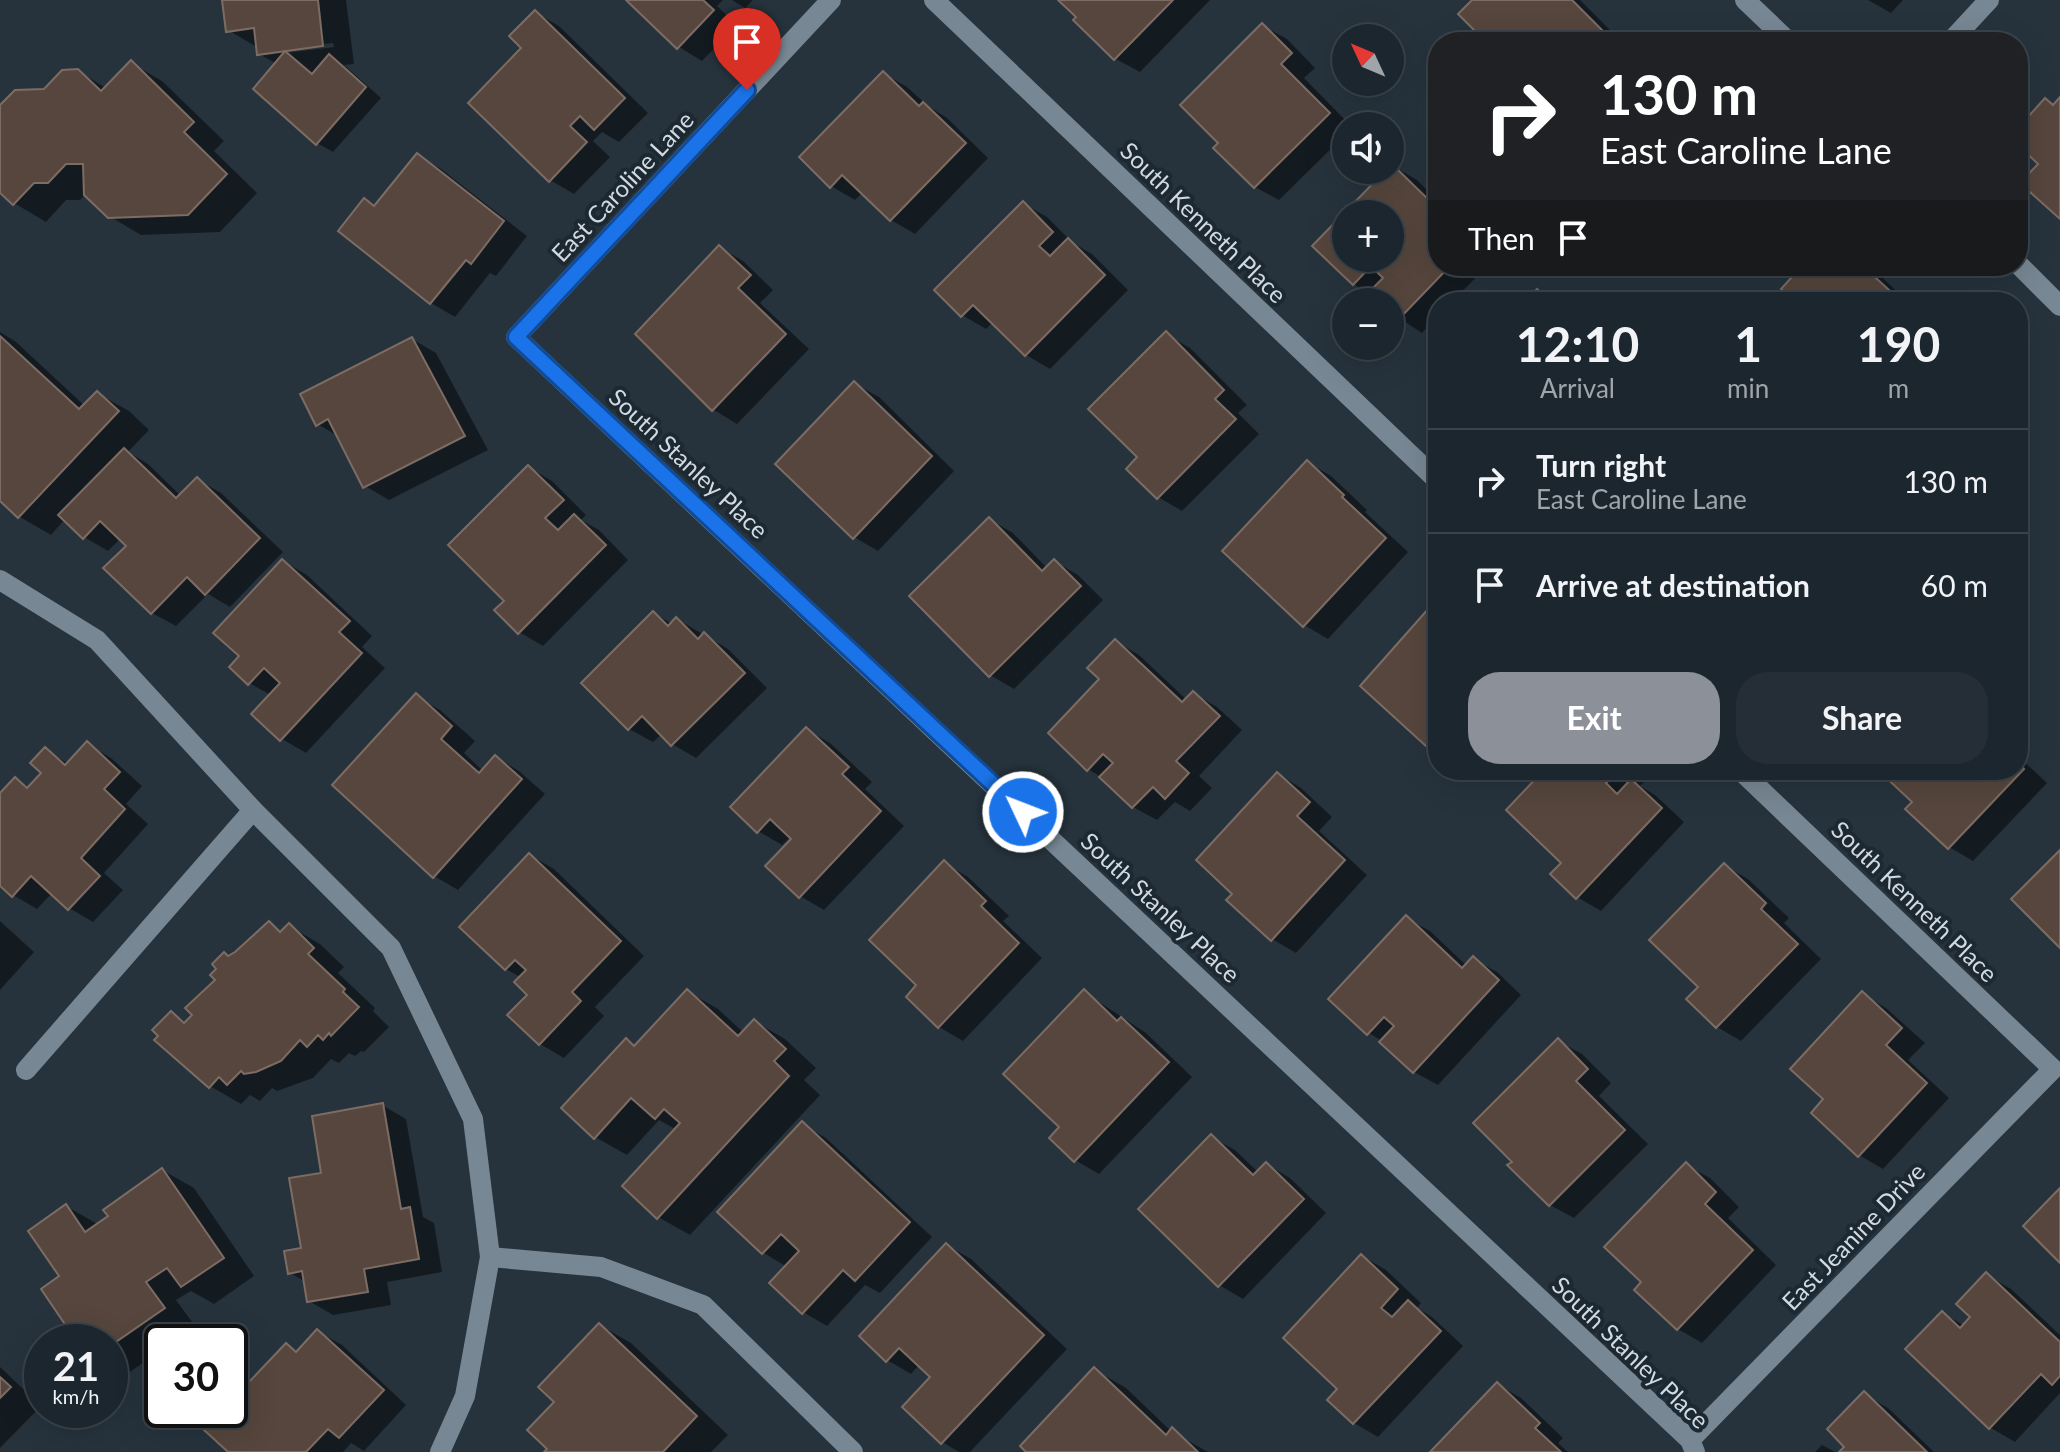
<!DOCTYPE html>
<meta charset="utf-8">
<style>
body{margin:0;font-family:Lato,sans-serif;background:#252e36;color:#f1f3f6;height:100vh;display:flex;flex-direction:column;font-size:30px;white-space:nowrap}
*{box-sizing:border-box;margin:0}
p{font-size:26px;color:#a0a5aa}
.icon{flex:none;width:44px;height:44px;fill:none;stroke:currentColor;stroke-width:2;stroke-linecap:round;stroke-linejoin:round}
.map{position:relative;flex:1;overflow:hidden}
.details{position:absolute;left:1428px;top:292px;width:600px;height:488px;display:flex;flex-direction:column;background:#1c262e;border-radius:32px;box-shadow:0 8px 32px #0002,0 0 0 2px #3a434a}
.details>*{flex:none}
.top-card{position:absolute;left:1428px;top:32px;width:600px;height:244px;border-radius:32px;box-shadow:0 8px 32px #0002,0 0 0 2px #3a434a;background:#202124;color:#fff;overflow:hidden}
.needle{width:52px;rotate:314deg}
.fabs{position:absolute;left:1332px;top:24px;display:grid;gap:16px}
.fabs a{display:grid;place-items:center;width:72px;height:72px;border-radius:50%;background:#1c262e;box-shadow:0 8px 32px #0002,0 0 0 2px #3a434a;font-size:40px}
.speed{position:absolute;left:24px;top:1324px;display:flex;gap:16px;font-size:40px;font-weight:700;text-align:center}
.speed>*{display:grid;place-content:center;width:104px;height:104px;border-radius:50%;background:#1c262e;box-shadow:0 8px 32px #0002,0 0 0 2px #3a434a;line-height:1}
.speed small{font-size:20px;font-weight:400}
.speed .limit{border:4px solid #111;border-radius:12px;background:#fff;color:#111}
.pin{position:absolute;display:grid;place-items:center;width:68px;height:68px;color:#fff;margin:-82px -34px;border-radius:50% 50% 50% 0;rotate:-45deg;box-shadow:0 0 8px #0007}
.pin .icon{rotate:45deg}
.me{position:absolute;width:88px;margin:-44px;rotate:313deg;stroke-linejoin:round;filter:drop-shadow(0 0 6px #0008)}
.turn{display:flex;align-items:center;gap:28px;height:168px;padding:0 40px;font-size:36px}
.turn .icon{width:104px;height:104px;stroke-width:2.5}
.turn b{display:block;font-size:56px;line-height:68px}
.then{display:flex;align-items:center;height:76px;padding:0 40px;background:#0003;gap:16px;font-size:30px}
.eta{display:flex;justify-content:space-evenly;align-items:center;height:136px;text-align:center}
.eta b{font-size:48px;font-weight:700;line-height:56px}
.cta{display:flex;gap:16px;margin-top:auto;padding:16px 40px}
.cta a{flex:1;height:92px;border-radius:32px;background:#8c9099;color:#fff;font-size:32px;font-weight:700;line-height:92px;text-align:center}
.cta a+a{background:#252e36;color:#f1f3f6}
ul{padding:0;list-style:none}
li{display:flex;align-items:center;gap:24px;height:104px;padding:0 40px;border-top:2px solid #3a434a}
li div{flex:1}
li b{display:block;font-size:30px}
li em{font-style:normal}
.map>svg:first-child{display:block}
.shadow{fill:#0007;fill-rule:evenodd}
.building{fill:#56463d;stroke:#7d6c63;stroke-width:2;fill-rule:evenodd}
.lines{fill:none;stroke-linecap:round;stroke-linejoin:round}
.minor{stroke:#778793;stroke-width:20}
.route-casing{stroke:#114b97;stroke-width:20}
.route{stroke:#1a73e8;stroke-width:14}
.labels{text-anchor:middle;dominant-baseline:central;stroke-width:8;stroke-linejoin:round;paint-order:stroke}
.street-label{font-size:24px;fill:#d2dae1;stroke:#1c2933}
</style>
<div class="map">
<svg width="2060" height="1452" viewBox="0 0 2060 1452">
<rect width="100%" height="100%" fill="#26333d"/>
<g class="shadow">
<path d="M224,0H346L354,64L344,65L381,98L333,152L317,143L277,64L259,54L257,47L228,30ZM333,43L334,47L285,53V49Z"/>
<path d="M629,0H723L717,6L737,25L702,61L679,47Z"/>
<path d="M732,0H753L745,8Z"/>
<path d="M1061,0H1210L1140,72L1116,59L1076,20L1078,17Z"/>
<path d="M1475,0H1580L1622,42H1489Z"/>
<path d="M1868,0H1903L1891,13Z"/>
<path d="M536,13L559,26L648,113L619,142L602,132L593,141L610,157L574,194L550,180L524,48Z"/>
<path d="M1263,26L1287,39L1315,68L1304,78L1351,126H1346V134L1279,200L1255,187L1221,143Z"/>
<path d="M131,63L162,81L224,141L214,151L257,193L220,232L141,235L109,216L86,194L80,200H66L46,222L14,203L0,190V108L45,91L78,71L106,88Z"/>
<path d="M883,73L907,87L928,106L947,118L988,158L915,234L891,220L863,192L855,200L831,186Z"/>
<path d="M418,155L441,169L527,236L496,276L490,273L455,317L431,303L340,231L376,208Z"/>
<path d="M1393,166L1417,180L1438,201V266H1487L1452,302H1438V316L1422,333L1390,312V302H1380L1354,284L1315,246L1346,214V258H1390V214H1346Z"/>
<path d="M1024,204L1047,217L1073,243L1092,254L1128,290L1050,369L1026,355L993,322L986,329L962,315Z"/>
<path d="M719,247L743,261L773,290L760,303L809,349L737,424L714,410L673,371Z"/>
<path d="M1805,266H1870L1908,302H1798Z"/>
<path d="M0,332L16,342L85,406L97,393L129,411L149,430L128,452L148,464L181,496L197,479L221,493L283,552L230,607L208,594L176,626L152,613L106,568L129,546L121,538L108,551L84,537L65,519L51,535L20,517L0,499Z"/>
<path d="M1166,334L1190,348L1247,405L1238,413L1259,434L1182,511L1158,497L1140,457Z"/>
<path d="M412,339L436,353L488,450L389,500L365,486L340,437L317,424Z"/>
<path d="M855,384L879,397L954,471L878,551L854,537Z"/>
<path d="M1307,462L1331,476L1367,510L1365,512L1408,552L1328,639L1304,625Z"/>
<path d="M528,467L552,481L586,515L581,520L599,530L628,560L543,646L519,632L507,601Z"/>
<path d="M989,519L1013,533L1047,568L1054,561L1078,575L1103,600L1014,689L990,675Z"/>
<path d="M283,561L307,575L372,636L362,647L385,668L306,753L282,739L254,714L271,695L249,683L242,656Z"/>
<path d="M654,613L672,624L677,619L728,649L767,688L696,758L672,744L662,734L653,742L629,729Z"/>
<path d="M1115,641L1139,655L1187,700L1193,693L1217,707L1242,730L1199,776L1212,788L1190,811L1175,802L1157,820L1133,807L1101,777L1088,769Z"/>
<path d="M416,696L440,710L475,741L464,753L483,771L496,757L519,771L545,794L458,890L434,876Z"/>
<path d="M806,729L830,743L872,782L865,789L904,826L824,910L800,896L793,840L790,837L782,845L758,831Z"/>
<path d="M87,744L111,758L142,786L126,804L148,824L104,873L123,890L93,922L69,908L52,893L37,909L13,895L0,883V796L15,780L30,788L44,773L45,750L69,764Z"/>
<path d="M2018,756L2047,783L1973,861L1949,847L1915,802L1881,770H2018Z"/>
<path d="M1547,770H1637L1647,779L1640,786L1655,795L1684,822L1601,911L1577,897L1564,863Z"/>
<path d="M1278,774L1301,788L1332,817L1319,831L1367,875L1296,953L1272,939L1235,894Z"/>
<path d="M530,855L554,869L644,956L595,1007L604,1016L564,1058L540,1044L530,995L522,978L506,969Z"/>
<path d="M944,863L968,877L1009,916L1003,921L1042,958L963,1041L939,1027L919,985Z"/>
<path d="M1725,866L1748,879L1789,918L1784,923L1821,959L1741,1041L1717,1027L1689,999L1701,987Z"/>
<path d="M1406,918L1430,931L1467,966L1473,959L1497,972L1521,995L1438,1085L1414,1072L1382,1041L1369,1033Z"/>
<path d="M0,921L34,952L0,990Z"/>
<path d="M269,924L283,932L289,926L320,944L344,967L338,973L375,1008L373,1011L389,1027L364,1052L361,1051L355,1056L349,1053L339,1063L331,1059L313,1078L277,1091L272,1088L260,1101L250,1095L241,1104L210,1086L171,1013L187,1023L218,980L230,958Z"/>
<path d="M687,991L718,1009L744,1033L754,1021L785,1039L816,1068L804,1080L820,1095L690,1235L658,1217L677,1130L659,1120L627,1155L595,1137L627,1041L636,1046Z"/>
<path d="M1084,992L1146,1033L1192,1077L1099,1174L1075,1160L1062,1127Z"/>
<path d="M1862,994L1886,1008L1925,1043L1908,1060L1949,1098L1883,1169L1859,1155L1825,1099Z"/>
<path d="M1558,1041L1582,1054L1611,1083L1599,1096L1648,1144L1574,1218L1550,1205L1515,1162Z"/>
<path d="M382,1105L406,1119L423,1217L434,1223L442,1272L387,1282L391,1305L333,1315L309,1301L306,1282L290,1273L303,1250L324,1174Z"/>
<path d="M802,1124L826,1138L932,1237L880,1293L865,1285L827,1326L803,1312L787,1267L764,1253L720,1212Z"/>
<path d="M1211,1137L1235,1150L1258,1172L1266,1164L1290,1178L1326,1213L1243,1299L1219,1285Z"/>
<path d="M1686,1165L1710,1178L1739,1207L1728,1218L1776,1265L1702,1343L1678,1329L1644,1282Z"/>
<path d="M162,1170L194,1188L254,1276L214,1304L191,1291L176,1300L195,1326L173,1342H162V1349L123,1377L110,1369V1342H80L62,1276L66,1206L99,1225Z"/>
<path d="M947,1245L971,1259L1067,1349L970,1452H959L942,1442L933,1377L919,1365L911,1374L887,1360Z"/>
<path d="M1362,1256L1386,1270L1421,1303L1417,1308L1432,1317L1463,1346L1378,1437L1354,1423L1329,1399L1340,1389Z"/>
<path d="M1987,1275L2011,1289L2060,1335V1393L2015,1442L1991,1428L1908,1349L1942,1313L1965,1326L1973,1317Z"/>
<path d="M599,1325L631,1343L728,1435L711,1452H547L556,1402Z"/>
<path d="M318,1332L342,1345L406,1405L364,1451L351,1443L343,1452H230L226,1410H230V1405L286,1345L299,1352Z"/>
<path d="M0,1367L41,1406L0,1448Z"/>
<path d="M1095,1370L1126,1388L1171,1431L1208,1452H1029Z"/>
<path d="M1497,1384L1521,1398L1563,1438L1558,1443L1568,1452H1433Z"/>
<path d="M1864,1394L1888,1408L1934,1452H1842L1847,1446Z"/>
<path d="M1822,1445L1835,1452H1815Z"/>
</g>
<g class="building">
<path d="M222,0H318L323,46L257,55L254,28L226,32Z"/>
<path d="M626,0H703L714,10L677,49Z"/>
<path d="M1058,0H1173L1114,60L1073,20L1076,17Z"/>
<path d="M1472,0H1572L1614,42H1486L1458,14Z"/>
<path d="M535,10L625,98L594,130L580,116L570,126L587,142L549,182L468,103L521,48L509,36Z"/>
<path d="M1262,23L1292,53L1281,64L1330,113L1254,188L1213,148L1218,143L1180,105Z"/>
<path d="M285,51L312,74L329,54L366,87L316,145L253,89Z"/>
<path d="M131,60L194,122L184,132L227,174L188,215L108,218L84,195L83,164H66L48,183H34L13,205L0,193V105L15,90L44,89L62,70L78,69L101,91Z"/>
<path d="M883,71L919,106L923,102L966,143L890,221L842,175L830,188L799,157Z"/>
<path d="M2060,97V219L2020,183L2038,164L2018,145V128L2045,98L2053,105Z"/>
<path d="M417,153L504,221L471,264L466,260L430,304L338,231L364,198L374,206Z"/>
<path d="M1392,164L1438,209V266H1450L1397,321L1390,314V302H1377L1368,293L1383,278L1371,266L1353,285L1312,246L1386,170H1390ZM1346,214H1390V258H1346Z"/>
<path d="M1023,201L1053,232L1039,246L1050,256L1068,238L1105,275L1025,356L973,305L961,317L934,290Z"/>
<path d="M719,245L751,275L738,288L786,334L712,411L635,334Z"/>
<path d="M1802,266H1863L1902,302H1795L1781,289Z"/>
<path d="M1537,289L1551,302H1525Z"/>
<path d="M1166,331L1224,390L1215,399L1236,419L1157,499L1126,469L1137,457L1088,409Z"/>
<path d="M0,336L79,409L97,391L119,411L18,518L0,501Z"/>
<path d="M412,337L465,436L363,488L328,419L316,426L300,394Z"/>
<path d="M854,381L932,456L853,539L775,464Z"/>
<path d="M124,448L176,498L197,477L260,538L205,595L187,577L151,614L103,568L126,546L100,521L83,539L58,515Z"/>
<path d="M1307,460L1344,495L1342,497L1386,538L1303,627L1222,551Z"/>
<path d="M528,465L564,500L545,518L558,530L574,514L606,545L518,634L494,610L504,601L448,545Z"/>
<path d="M989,517L1042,571L1054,559L1081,586L989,677L909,596Z"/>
<path d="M282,559L350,621L339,632L362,653L280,741L251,714L280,683L264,668L248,685L229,667L239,656L213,633Z"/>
<path d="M1429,608L1438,616V757L1360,686Z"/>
<path d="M653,611L668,626L676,617L698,639L704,632L745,673L671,746L642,716L628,730L581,683Z"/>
<path d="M1115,639L1182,702L1193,691L1220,716L1176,761L1189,773L1165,799L1153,787L1132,808L1099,777L1113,763L1103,754L1087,771L1048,733L1099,679L1087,668Z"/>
<path d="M416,693L452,726L441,739L479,773L495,755L522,779L433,878L332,785Z"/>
<path d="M806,727L849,767L842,774L881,811L799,898L765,866L791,839L770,819L757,833L730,807Z"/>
<path d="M87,741L120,772L104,789L125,809L81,858L100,876L68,910L31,876L12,897L0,886V793L15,777L27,788L41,773L30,763L45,747L65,765Z"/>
<path d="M2018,763L2024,769L1948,849L1905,809L1912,802L1878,770H2018Z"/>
<path d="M1544,770H1619L1606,783L1617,794L1631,779L1662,808L1576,899L1550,874L1561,863L1506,810Z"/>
<path d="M1277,772L1310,802L1297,816L1345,860L1271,941L1226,900L1232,894L1196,860Z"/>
<path d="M2060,850V948L2011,899Z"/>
<path d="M529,853L621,941L572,992L581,1001L539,1045L507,1015L527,995L514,982L526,970L515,960L505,970L459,927Z"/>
<path d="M944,860L986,901L981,906L1019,943L938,1028L906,997L916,985L869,940Z"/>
<path d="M1724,863L1766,903L1761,909L1798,944L1716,1028L1686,999L1698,987L1649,940Z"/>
<path d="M1406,915L1462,968L1473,956L1499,980L1413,1073L1379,1042L1394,1026L1384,1017L1367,1035L1328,999Z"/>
<path d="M269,921L280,932L289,923L314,948L308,954L345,989L343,992L359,1007L331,1036L329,1033L323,1040L318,1035L307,1047L300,1040L281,1061L256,1072L244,1074L241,1071L227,1085L219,1077L209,1088L154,1040L158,1036L152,1030L171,1011L184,1023L192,1015L185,1008L215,980L210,975L216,969L212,964L224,952L228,956L235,952Z"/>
<path d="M687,989L738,1036L754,1019L786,1049L774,1061L789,1076L657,1219L622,1186L680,1123L664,1109L655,1119L631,1098L594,1139L561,1108L626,1038L634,1046Z"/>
<path d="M1084,989L1117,1021L1121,1017L1169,1062L1074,1162L1049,1138L1059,1127L1003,1074Z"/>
<path d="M1862,991L1902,1028L1886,1045L1927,1083L1858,1157L1811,1113L1823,1099L1790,1069Z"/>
<path d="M1558,1038L1588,1069L1576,1081L1625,1130L1549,1206L1507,1165L1512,1162L1473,1123Z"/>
<path d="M383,1103L401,1209L410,1207L419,1259L364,1269L368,1292L307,1302L302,1271L288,1274L284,1251L301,1248L289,1178L321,1173L312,1116Z"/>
<path d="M802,1121L910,1222L855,1281L843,1270L802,1314L769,1283L799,1251L781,1234L762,1254L717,1212Z"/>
<path d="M1211,1134L1253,1175L1266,1162L1304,1199L1218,1287L1138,1209Z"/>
<path d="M1686,1162L1716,1192L1705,1204L1753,1250L1677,1330L1634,1290L1641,1282L1604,1247Z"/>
<path d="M162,1168L224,1258L181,1287L167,1268L146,1282L165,1308L110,1346V1342H77L41,1289L59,1276L28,1231L66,1204L85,1232L108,1216L103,1210Z"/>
<path d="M2060,1188V1263L2023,1226Z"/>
<path d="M946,1243L1044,1335L941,1444L902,1407L930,1377L899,1348L886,1362L859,1336Z"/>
<path d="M1361,1254L1398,1289L1381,1308L1392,1317L1408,1300L1441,1331L1353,1424L1327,1400L1337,1389L1283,1338Z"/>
<path d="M1986,1272L2060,1342V1376L2052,1385L2041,1374L1989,1429L1905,1349L1942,1311L1960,1328L1970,1317L1956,1304Z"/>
<path d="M599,1323L697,1416L663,1452H544L547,1449L527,1430L554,1402L538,1387Z"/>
<path d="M317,1329L384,1390L339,1438L328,1429L306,1452H228L204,1430L223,1410H230V1402L286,1343L296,1352Z"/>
<path d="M1094,1367L1166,1435L1172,1427L1198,1452H1026L1020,1446Z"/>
<path d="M0,1377L11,1387L0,1398Z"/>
<path d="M1497,1382L1540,1423L1535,1428L1561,1452H1430Z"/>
<path d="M1864,1391L1927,1452H1839L1844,1447L1827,1429Z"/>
</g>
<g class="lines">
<g class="minor">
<path d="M831,0L516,337L1690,1440L1695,1452"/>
<path d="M934,0L1438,481"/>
<path d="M1745,0L1789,42"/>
<path d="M1950,42L1989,0"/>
<path d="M2018,264L2060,306"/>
<path d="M0,580L97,640L253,810L391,948L473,1119L490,1257L465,1396L440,1452"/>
<path d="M26,1070L253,810"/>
<path d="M490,1257L601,1267L703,1305L853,1452"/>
<path d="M1690,1440L2053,1069L1740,770"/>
</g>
</g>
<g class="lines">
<defs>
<path id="route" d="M747,90L516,337L1023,812"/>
</defs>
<use href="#route" class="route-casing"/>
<use href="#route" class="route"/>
</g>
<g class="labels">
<g class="street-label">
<text transform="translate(622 186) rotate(-47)">East Caroline Lane</text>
<text transform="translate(1204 222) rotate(44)">South Kenneth Place</text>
<text transform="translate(689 463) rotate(43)">South Stanley Place</text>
<text transform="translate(1915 901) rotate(44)">South Kenneth Place</text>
<text transform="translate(1161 907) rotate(43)">South Stanley Place</text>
<text transform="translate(1853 1236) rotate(-46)">East Jeanine Drive</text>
<text transform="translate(1631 1352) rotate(44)">South Stanley Place</text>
</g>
</g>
</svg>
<div class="fabs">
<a><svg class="needle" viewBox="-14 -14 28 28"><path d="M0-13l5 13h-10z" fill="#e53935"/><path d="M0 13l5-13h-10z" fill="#a0a5aa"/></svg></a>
<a><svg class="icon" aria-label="sound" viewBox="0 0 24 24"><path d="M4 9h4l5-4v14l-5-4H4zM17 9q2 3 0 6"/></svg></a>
<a>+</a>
<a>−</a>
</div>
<div class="speed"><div>21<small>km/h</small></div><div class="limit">30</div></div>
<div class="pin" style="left:747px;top:90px;background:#d93025"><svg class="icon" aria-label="arrive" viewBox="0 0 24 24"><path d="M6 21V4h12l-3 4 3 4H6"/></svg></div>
<svg class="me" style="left:1023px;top:812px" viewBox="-20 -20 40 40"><circle r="17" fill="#1a73e8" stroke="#fff" stroke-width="3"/><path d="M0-11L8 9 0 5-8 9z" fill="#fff"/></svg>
<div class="top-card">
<div class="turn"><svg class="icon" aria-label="right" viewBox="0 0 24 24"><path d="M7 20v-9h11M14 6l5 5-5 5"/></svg><div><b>130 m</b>East Caroline Lane</div></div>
<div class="then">Then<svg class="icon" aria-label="arrive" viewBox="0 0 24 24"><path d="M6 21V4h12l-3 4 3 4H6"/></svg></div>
</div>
<section class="details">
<div class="eta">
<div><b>12:10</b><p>Arrival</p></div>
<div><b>1</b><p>min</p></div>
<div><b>190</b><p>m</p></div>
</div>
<ul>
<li><svg class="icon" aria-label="right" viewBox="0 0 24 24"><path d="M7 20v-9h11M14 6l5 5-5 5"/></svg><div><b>Turn right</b><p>East Caroline Lane</p></div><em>130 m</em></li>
<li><svg class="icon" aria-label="arrive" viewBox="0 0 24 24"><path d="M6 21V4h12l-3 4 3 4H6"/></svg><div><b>Arrive at destination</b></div><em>60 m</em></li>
</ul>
<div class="cta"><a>Exit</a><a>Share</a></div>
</section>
</div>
